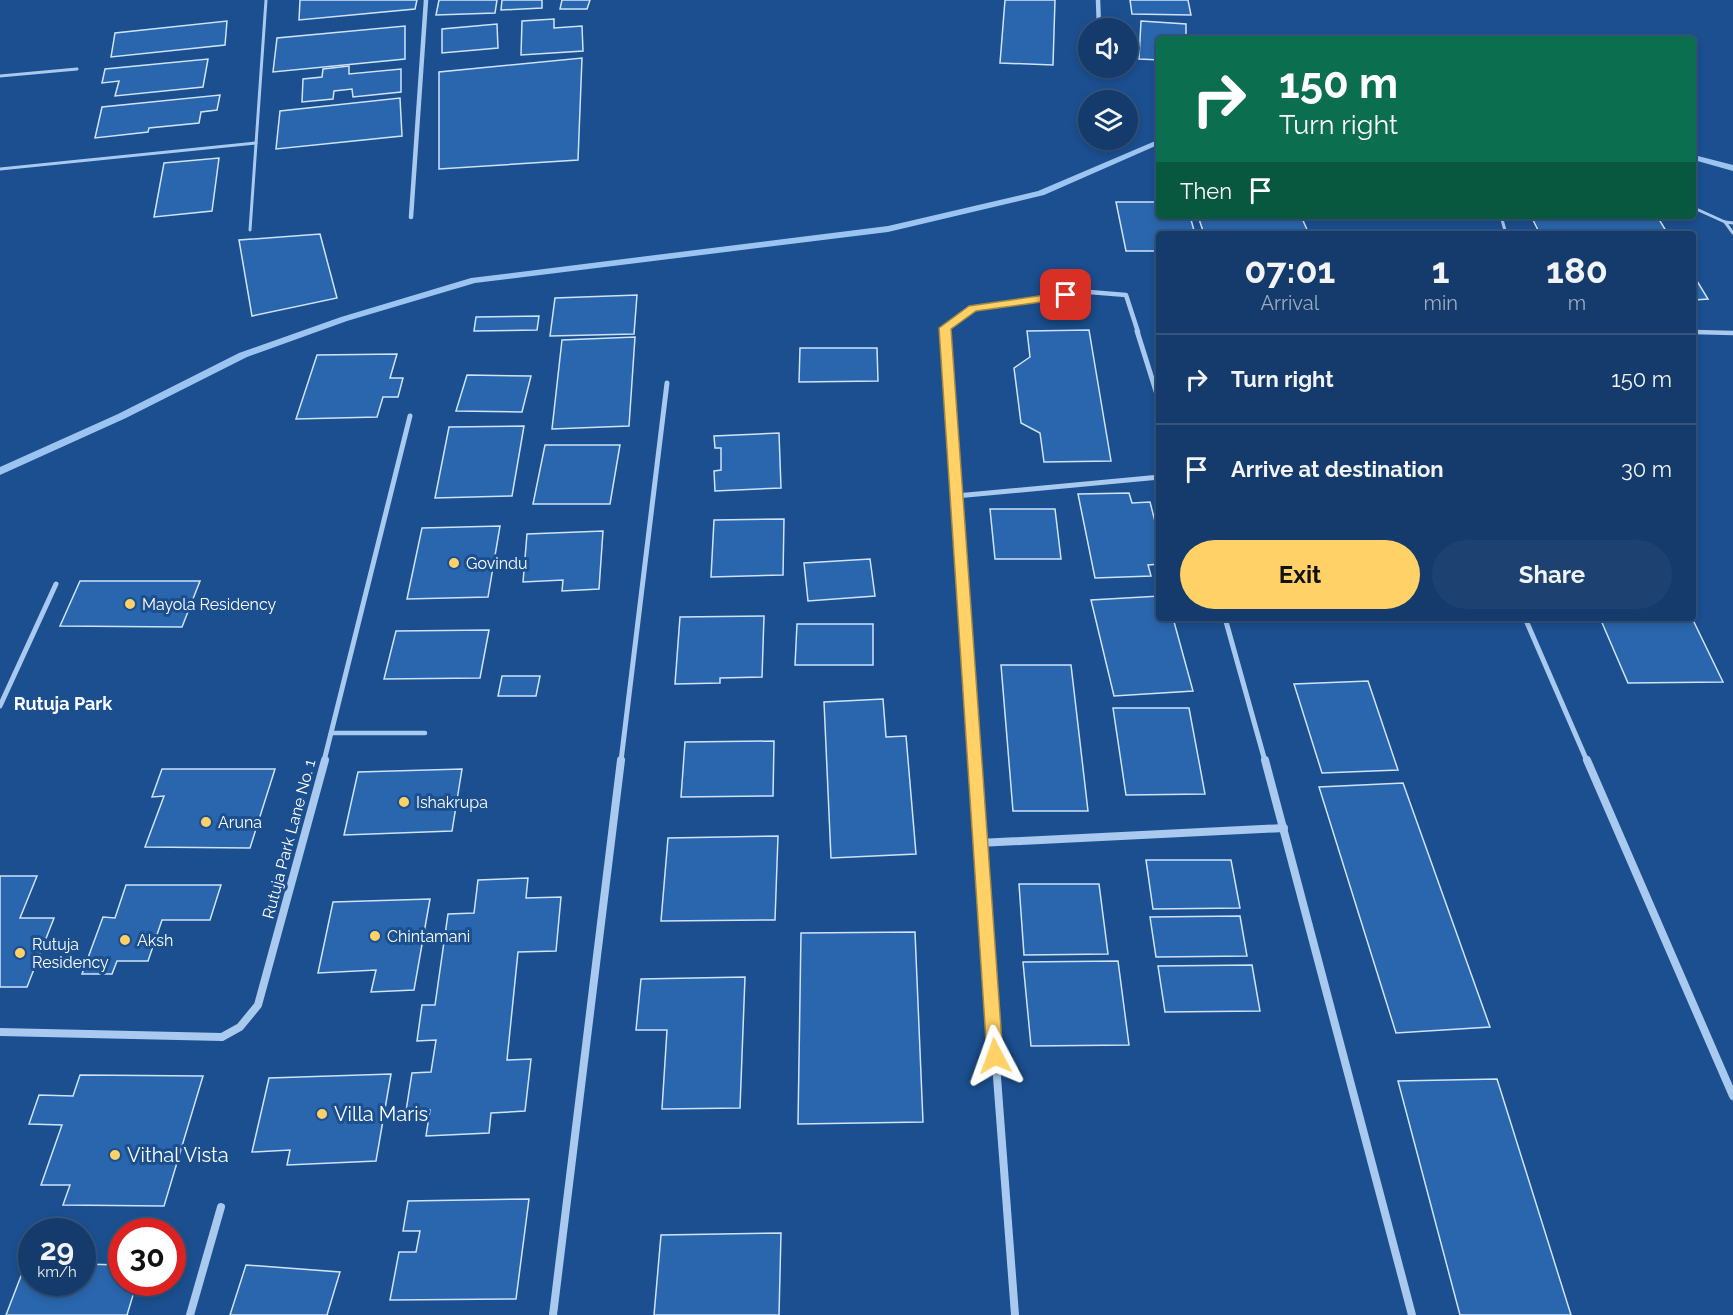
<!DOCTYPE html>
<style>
body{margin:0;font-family:Raleway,sans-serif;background:#1d4271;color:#f1f3f6;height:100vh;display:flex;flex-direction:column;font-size:22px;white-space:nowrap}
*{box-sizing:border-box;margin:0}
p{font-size:20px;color:#9dadc1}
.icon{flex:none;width:33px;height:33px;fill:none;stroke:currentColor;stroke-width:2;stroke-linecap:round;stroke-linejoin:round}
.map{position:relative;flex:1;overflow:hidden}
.sheet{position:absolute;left:1156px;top:231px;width:540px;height:390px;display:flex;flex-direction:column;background:#143b6b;border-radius:6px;box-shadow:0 3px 9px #0003,0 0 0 2px #33557e}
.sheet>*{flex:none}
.guide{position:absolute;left:1156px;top:36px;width:540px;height:183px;border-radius:6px;box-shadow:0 3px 9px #0003,0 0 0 2px #33557e;background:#0b6e4f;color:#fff;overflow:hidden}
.controls{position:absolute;left:1078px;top:18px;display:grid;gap:12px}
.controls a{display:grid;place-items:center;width:60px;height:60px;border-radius:50%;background:#143b6b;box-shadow:0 3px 9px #0003,0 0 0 2px #33557e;font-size:30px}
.speed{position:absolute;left:18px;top:1218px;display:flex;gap:12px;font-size:30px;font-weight:700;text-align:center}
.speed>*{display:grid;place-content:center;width:78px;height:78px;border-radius:50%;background:#143b6b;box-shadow:0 3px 9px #0003,0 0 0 2px #33557e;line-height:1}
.speed small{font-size:15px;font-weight:400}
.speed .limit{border:9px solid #d22;background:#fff;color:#111}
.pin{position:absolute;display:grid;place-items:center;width:51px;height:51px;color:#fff;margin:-26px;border-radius:12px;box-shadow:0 3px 9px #0006}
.me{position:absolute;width:66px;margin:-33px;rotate:356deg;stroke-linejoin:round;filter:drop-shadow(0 0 4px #0008)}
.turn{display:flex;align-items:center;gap:21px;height:126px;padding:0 24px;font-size:27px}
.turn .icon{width:78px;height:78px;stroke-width:2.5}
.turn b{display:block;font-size:42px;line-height:51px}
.then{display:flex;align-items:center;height:57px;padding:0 24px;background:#0003;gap:12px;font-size:22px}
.eta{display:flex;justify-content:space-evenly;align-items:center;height:102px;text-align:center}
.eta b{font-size:36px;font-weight:700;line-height:42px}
.primary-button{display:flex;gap:12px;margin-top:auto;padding:12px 24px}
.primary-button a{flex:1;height:69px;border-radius:36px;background:#ffd166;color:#111;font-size:24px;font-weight:700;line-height:69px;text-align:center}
.primary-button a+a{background:#1d4271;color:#f1f3f6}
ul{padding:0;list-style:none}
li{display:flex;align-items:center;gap:18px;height:90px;padding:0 24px;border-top:2px solid #33557e}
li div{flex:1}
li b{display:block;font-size:22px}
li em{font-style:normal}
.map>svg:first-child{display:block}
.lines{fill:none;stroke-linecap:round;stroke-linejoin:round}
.stream{fill:#9cc4f0;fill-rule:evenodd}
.building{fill:#2a66ad;stroke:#cfe3fa;stroke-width:1.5}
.lane-far1{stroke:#a9c9ee;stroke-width:3}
.lane{stroke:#a9c9ee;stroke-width:4.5}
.street-far2{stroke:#a9c9ee;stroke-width:4.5}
.street-far1{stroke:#a9c9ee;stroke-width:5}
.street{stroke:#a9c9ee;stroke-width:8}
.route{fill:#ffd166;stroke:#a68842;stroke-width:1.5}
.poi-dot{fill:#ffd166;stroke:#1b4f8f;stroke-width:2}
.labels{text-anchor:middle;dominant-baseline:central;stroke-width:6;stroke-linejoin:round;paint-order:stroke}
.poi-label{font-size:16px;fill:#fff;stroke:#1b4f8f;text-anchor:start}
.street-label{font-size:16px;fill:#fff;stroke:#1b4f8f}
.neighbourhood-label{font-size:18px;font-weight:bold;fill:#fff;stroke:#1b4f8f}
.near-poi-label{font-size:20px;fill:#fff;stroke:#1b4f8f;text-anchor:start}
</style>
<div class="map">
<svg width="1733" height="1315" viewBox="0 0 1733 1315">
<rect width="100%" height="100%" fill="#1b4f8f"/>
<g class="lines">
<g class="stream">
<path d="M1160,139V144L1044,195L888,232L475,283L347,321L247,357L126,418L0,475V467L118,414L239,353L341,317L471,278L888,226L1038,191Z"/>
<path d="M1694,155L1733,165V171L1694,160Z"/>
</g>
</g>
<g class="building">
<path d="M300,0H417L415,9L299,20Z"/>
<path d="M439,0H497L495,13L436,15Z"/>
<path d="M502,0H542V8L501,10Z"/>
<path d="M562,0H590L587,9H560Z"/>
<path d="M1005,0H1055L1053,65L1000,63Z"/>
<path d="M1130,0H1188L1191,15L1132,14Z"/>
<path d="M554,19V28L582,26L583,51L521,55L522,21Z"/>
<path d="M227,21L225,45L111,57L115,33Z"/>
<path d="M1141,21L1186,24V39H1160V60L1139,59Z"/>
<path d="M497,24L498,48L442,53V29Z"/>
<path d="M405,26V59L273,72L277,38Z"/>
<path d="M582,58L578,160L439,169V72Z"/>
<path d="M208,59L203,87L115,96L119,81L102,83L105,69Z"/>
<path d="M349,66V74L401,69V92L353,97L352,89L334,91L333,99L302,102L303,79L322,77L323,69Z"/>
<path d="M220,95L217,110L201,112L199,123L149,128L148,132L95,138L102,107Z"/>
<path d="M400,98L402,136L276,149L280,111Z"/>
<path d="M219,158L212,211L154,217L164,163Z"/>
<path d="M1116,202H1160V216H1190L1195,234H1160V251H1126Z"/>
<path d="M1198,216H1301L1309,234H1204Z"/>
<path d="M1531,216H1657L1668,234H1540Z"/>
<path d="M320,234L337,298L252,316L239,240Z"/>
<path d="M1694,276L1708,299L1694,300Z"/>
<path d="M637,295L634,334L550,336L555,298Z"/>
<path d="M539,316L537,330L474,331L476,317Z"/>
<path d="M1089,330L1111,461L1044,462L1040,433L1021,423L1014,368L1030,357L1027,331Z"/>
<path d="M635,337L629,426L552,429L562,340Z"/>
<path d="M800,348H877L878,381L799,382Z"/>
<path d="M397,354L390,378H403L398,397H383L377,417L296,419L317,355Z"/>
<path d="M467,375L531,376L522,412L456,411Z"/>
<path d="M524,426L512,496L435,498L449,427Z"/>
<path d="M779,433L781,488L715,491L714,471L721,470V448H715L714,436Z"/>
<path d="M545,445H620L610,504H533Z"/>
<path d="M1129,493L1132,503L1150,502L1160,541V564L1148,565L1151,576L1095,578L1078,494Z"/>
<path d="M990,509H1055L1061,559H995Z"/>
<path d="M784,519L783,575L711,577L714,520Z"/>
<path d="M500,526L488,597L407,599L422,528Z"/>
<path d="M603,531L599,589L562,591L563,580L523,582L527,534Z"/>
<path d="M870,559L875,596L808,601L804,563Z"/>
<path d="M80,581H200L182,627L60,626Z"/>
<path d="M1160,596V618H1173L1193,691L1114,696L1091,600Z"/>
<path d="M764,616L762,677L720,678V683L675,684L680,617Z"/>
<path d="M1600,618H1692L1723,682L1628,683Z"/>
<path d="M797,624H873V665H795Z"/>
<path d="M489,630L480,678L384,679L396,631Z"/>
<path d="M1001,665H1071L1088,811H1013Z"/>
<path d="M502,676H540L536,696H498Z"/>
<path d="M1368,681L1398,770L1322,773L1294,684Z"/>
<path d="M883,699L886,737L906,736L916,854L831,858L824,702Z"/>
<path d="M1113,708H1189L1205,794L1126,795Z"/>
<path d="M774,741L773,796L681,797L685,742Z"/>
<path d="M162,769H275L250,848L145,847L164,796L152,797Z"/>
<path d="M462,769L452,831L344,835L358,772Z"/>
<path d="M1403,783L1490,1027L1396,1033L1319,787Z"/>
<path d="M778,836L775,920L661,921L668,838Z"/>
<path d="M1146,860H1231L1240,908L1153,909Z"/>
<path d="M0,876H37L20,918H54L27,987H0Z"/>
<path d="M528,878L526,898L561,897L556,951L518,952L507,1060L531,1059L525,1111L491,1113L489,1133L426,1136L430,1110L406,1111L412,1073L431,1072L436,1040L417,1041L422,1005H435L448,914L474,913L478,880Z"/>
<path d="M1019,884H1099L1108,954L1024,955Z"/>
<path d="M126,885H221L210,920H162L148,961H117L112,974H82L103,917L115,918Z"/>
<path d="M430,899L414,990L371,992L376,970L318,973L333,902Z"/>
<path d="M1240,916L1247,956L1156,957L1150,917Z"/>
<path d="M915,932L923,1122L798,1124L801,933Z"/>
<path d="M1118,961L1129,1045L1031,1046L1023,962Z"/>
<path d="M1252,965L1260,1011L1165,1012L1158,966Z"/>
<path d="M745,977L740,1108L662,1109L667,1030H636L641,979Z"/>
<path d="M391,1074L376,1161L287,1165L290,1150L252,1152L269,1078Z"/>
<path d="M80,1075L203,1076L164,1206L63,1205L70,1185H41L62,1125L29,1124L39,1095L73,1096Z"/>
<path d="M1497,1079L1571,1315H1460L1398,1081Z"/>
<path d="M529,1199L516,1299L390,1300L399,1252H416L420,1231H403L408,1201Z"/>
<path d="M781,1233L779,1315H654L661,1235Z"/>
<path d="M26,1263H32V1282H82V1264L122,1265V1282H137L127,1315H6Z"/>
<path d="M246,1265L340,1272L327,1315H230Z"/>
</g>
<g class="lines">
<g class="lane-far1">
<path d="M0,76L77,69"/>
<path d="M0,169L256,143"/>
<path d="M1694,208L1725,222"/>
<path d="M1501,216L1506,234"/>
<path d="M1733,223L1725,222L1733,233"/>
<path d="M250,230L266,0"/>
<path d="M1694,332H1704"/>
</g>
<g class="lane">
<path d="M1694,332L1733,333"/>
<path d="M331,733H425"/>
</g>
<g class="street-far2">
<path d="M1098,0L1099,28"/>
<path d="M411,217L426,0"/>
<path d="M945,332V328L973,308L1089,292L1126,295L1138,332"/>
</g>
<g class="street-far1">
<path d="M945,331L974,761"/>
<path d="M1137,331L1160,404"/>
<path d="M956,496L1160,477"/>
<path d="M1225,618L1265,761"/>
<path d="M1525,618L1587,761"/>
<path d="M0,706L56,584"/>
<path d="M324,761L410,416"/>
<path d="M621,761L667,383"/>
</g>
<g class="street">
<path d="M973,760L1015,1315"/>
<path d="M1265,760L1412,1315"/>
<path d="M1587,760L1733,1096"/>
<path d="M979,843L1284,828"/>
<path d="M0,1032L222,1037L240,1027L258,1005L325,760"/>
<path d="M190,1315L221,1207"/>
<path d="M553,1315L621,760"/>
</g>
</g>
<path class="route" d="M1066,292L1071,295L1070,298L976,311L951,329L1003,1056L1001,1061L995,1064L989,1061L987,1056L939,328L969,306Z"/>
<g class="poi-dot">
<circle cx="454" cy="563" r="6"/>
<circle cx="130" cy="604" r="6"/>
<circle cx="404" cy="802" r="6"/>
<circle cx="206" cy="822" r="6"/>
<circle cx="375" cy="936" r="6"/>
<circle cx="125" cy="940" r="6"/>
<circle cx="20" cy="953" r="6"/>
<circle cx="322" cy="1114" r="6"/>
<circle cx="115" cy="1155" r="6"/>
</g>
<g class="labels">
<g class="poi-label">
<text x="466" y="563">Govindu</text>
<text x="142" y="604">Mayola Residency</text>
<text x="416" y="802">Ishakrupa</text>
<text x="218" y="822">Aruna</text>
<text x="387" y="936">Chintamani</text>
<text x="137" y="940">Aksh</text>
<text x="32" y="944">Rutuja<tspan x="32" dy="18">Residency</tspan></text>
</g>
<g class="street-label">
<text transform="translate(289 839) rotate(-75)">Rutuja Park Lane No. 1</text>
</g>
<g class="neighbourhood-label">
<text x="63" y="703">Rutuja Park</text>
</g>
<g class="near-poi-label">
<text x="334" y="1114">Villa Maris</text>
<text x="127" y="1155">Vithal Vista</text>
</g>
</g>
</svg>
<div class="controls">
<a><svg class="icon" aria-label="sound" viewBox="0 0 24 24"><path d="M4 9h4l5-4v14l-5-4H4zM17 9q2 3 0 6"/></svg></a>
<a><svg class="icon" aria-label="layers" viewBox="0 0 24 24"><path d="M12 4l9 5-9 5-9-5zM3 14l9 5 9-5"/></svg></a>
</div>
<div class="speed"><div>29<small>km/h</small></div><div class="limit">30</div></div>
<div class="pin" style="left:1066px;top:295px;background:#d93025"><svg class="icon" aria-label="arrive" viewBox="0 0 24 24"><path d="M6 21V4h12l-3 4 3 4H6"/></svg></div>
<svg class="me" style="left:995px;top:1056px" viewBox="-20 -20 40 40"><path d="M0-17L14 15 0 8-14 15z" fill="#ffd166" stroke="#fff" stroke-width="4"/></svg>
<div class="guide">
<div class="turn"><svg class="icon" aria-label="right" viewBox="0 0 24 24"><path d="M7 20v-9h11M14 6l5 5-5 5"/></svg><div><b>150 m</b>Turn right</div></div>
<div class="then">Then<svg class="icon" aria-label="arrive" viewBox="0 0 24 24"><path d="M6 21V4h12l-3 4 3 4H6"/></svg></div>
</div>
<section class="sheet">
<div class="eta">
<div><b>07:01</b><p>Arrival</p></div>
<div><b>1</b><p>min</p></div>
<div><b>180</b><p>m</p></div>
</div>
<ul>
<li><svg class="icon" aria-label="right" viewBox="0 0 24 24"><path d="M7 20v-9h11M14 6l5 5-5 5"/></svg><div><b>Turn right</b></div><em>150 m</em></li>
<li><svg class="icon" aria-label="arrive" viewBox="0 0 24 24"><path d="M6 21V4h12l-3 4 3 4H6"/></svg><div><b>Arrive at destination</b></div><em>30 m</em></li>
</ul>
<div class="primary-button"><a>Exit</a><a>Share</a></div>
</section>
</div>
